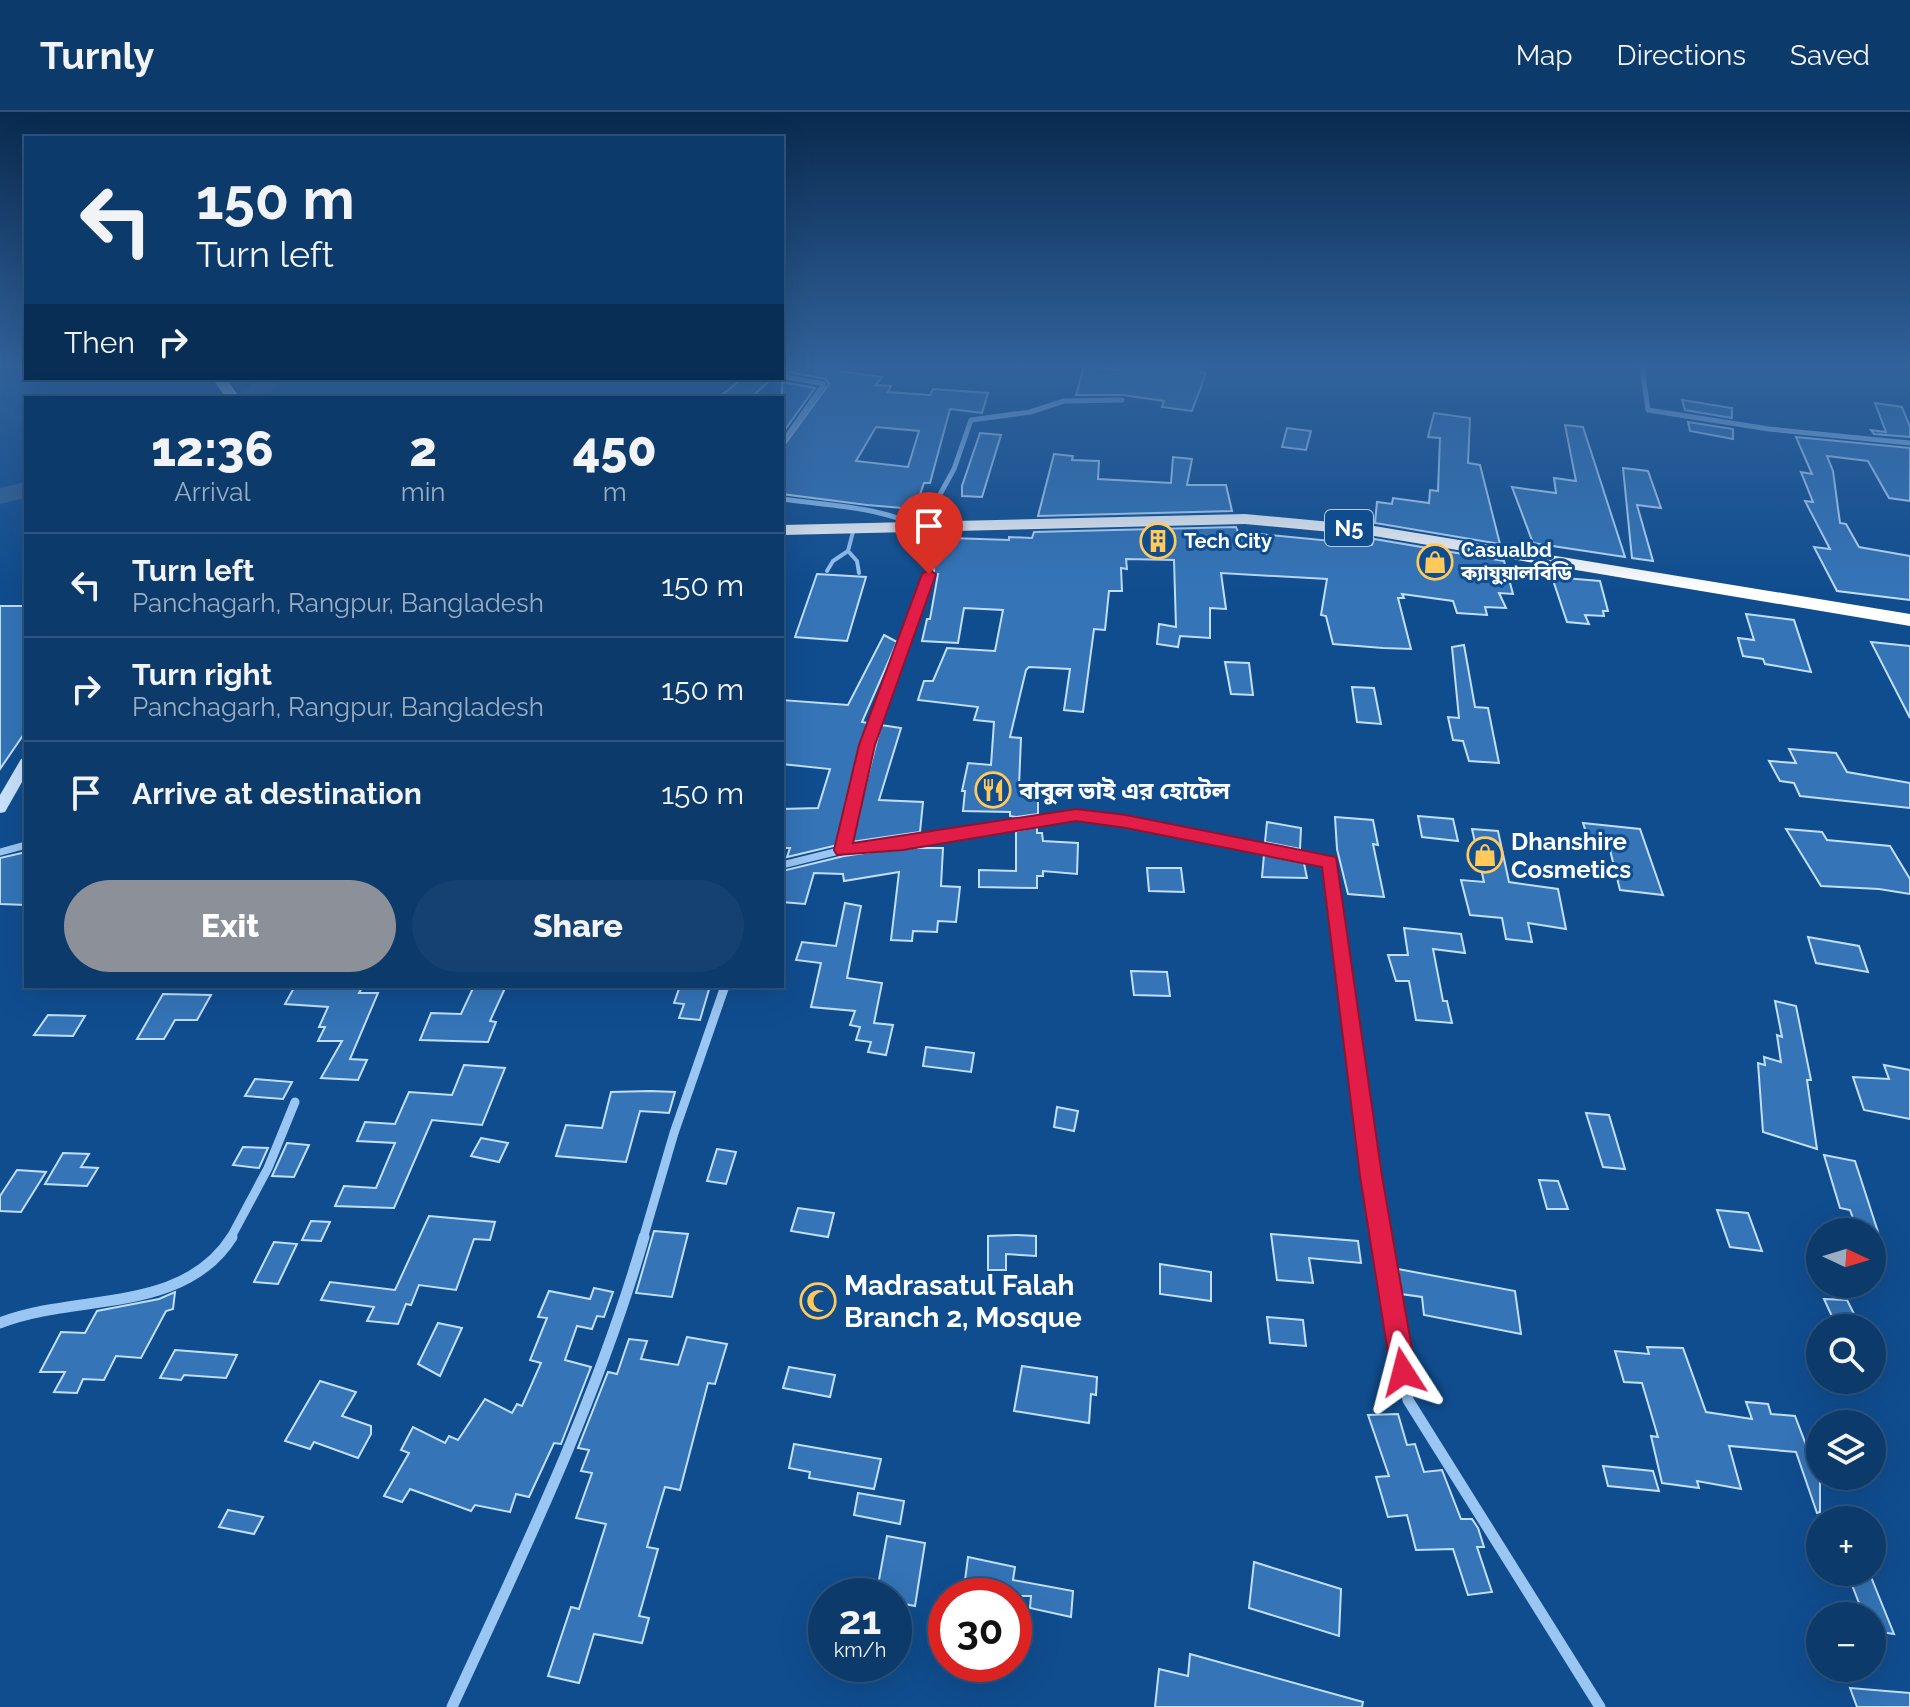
<!DOCTYPE html>
<meta charset="utf-8">
<style>
body{margin:0;font-family:Raleway,"Noto Sans Bengali",sans-serif;background:#154171;color:#f1f3f6;height:100vh;display:flex;flex-direction:column;font-size:30px;white-space:nowrap}
*{box-sizing:border-box;margin:0}
p{font-size:26px;color:#9aadc1}
.icon{flex:none;width:44px;height:44px;fill:none;stroke:currentColor;stroke-width:2;stroke-linecap:round;stroke-linejoin:round}
.map{position:relative;flex:1;overflow:hidden}
.side{position:absolute;left:24px;top:284px;width:760px;height:592px;display:flex;flex-direction:column;background:#0c3a6b;border-radius:0px;box-shadow:0 8px 32px #0002,0 0 0 2px #2c547e}
.side>*{flex:none}
.hud{position:absolute;left:24px;top:24px;width:760px;height:244px;border-radius:0px;box-shadow:0 8px 32px #0002,0 0 0 2px #2c547e;background:#0c3a6b;color:#f1f3f6;overflow:hidden}
.needle{width:52px;rotate:94deg}
.tools{position:absolute;left:1806px;top:1106px;display:grid;gap:16px}
.tools a{display:grid;place-items:center;width:80px;height:80px;border-radius:50%;background:#0c3a6b;box-shadow:0 8px 32px #0002,0 0 0 2px #2c547e;font-size:40px}
.speed{position:absolute;left:808px;top:1466px;display:flex;gap:16px;font-size:40px;font-weight:700;text-align:center}
.speed>*{display:grid;place-content:center;width:104px;height:104px;border-radius:50%;background:#0c3a6b;box-shadow:0 8px 32px #0002,0 0 0 2px #2c547e;line-height:1}
.speed small{font-size:20px;font-weight:400}
.speed .limit{border:12px solid #d22;background:#fff;color:#111}
.pin{position:absolute;display:grid;place-items:center;width:68px;height:68px;color:#fff;margin:-82px -34px;border-radius:50% 50% 50% 0;rotate:-45deg;box-shadow:0 0 8px #0007}
.pin .icon{rotate:45deg}
.me{position:absolute;width:88px;margin:-44px;rotate:351deg;stroke-linejoin:round;filter:drop-shadow(0 0 6px #0008)}
.turn{display:flex;align-items:center;gap:28px;height:168px;padding:0 40px;font-size:36px}
.turn .icon{width:104px;height:104px;stroke-width:2.5}
.turn b{display:block;font-size:56px;line-height:68px}
.then{display:flex;align-items:center;height:76px;padding:0 40px;background:#0003;gap:16px;font-size:30px}
.eta{display:flex;justify-content:space-evenly;align-items:center;height:136px;text-align:center}
.eta b{font-size:48px;font-weight:800;line-height:56px}
.primary-button{display:flex;gap:16px;margin-top:auto;padding:16px 40px}
.primary-button a{flex:1;height:92px;border-radius:48px;background:#8c9099;color:#fff;font-size:32px;font-weight:800;line-height:92px;text-align:center}
.primary-button a+a{background:#154171;color:#f1f3f6}
ul{padding:0;list-style:none}
li{display:flex;align-items:center;gap:24px;height:104px;padding:0 40px;border-top:2px solid #2c547e}
li div{flex:1}
li b{display:block;font-size:30px}
li em{font-style:normal}
header{display:flex;align-items:center;gap:48px;box-sizing:border-box;height:112px;padding:0 40px;background:#0c3a6b;border-bottom:2px solid #2c547e}
header strong{font-size:38px}
nav{display:flex;gap:44px;margin-inline-start:auto;font-size:28px}
.map>svg:first-child{display:block}
.lines{fill:none;stroke-linecap:round;stroke-linejoin:round}
.river{fill:#336090;fill-rule:evenodd}
.building{fill:#3474b7;stroke:#c1dffd;stroke-width:2;fill-rule:evenodd}
.lane{stroke:#9ac6f3;stroke-width:4}
.street-far3{stroke:#9ac6f3;stroke-width:5}
.street-far2{stroke:#9ac6f3;stroke-width:7}
.street-far1{stroke:#9ac6f3;stroke-width:9}
.street{stroke:#9ac6f3;stroke-width:11}
.secondary{fill:#c9e2fd;fill-rule:evenodd}
.highway{fill:#fff;fill-rule:evenodd}
.route{fill:#e11d48;stroke:#92132f;stroke-width:2}
.labels{text-anchor:middle;dominant-baseline:central;stroke-width:6;stroke-linejoin:round;paint-order:stroke}
.far-poi-label{font-size:20px;font-weight:bold;fill:#fff;stroke:#104d8f;text-anchor:start}
.shield{fill:#104d8f;stroke:#b7cadd;stroke-width:2}
.shield-label{font-size:22px;font-weight:bold;fill:#fff}
.poi-label{font-size:24px;font-weight:bold;fill:#fff;stroke:#104d8f;text-anchor:start}
.near-poi-label{font-size:28px;font-weight:bold;fill:#fff;stroke:#104d8f;text-anchor:start}
</style>
<header>
<strong>Turnly</strong>
<nav><a>Map</a><a>Directions</a><a>Saved</a></nav>
</header>
<div class="map">
<svg width="1910" height="1595" viewBox="0 0 1910 1595">
<rect width="100%" height="100%" fill="#104d8f"/>
<g class="lines">
<g class="river">
<path d="M252,266H276V275L265,286H237L252,272Z"/>
<path d="M26,370V386L0,392V376Z"/>
</g>
</g>
<g class="building">
<path d="M782,255H841L838,259L882,265L876,273L891,274L888,280L930,283L933,277L988,281L982,301L950,297L930,371H924L915,397L867,393L782,382V336L829,272L826,267L782,259ZM876,315L919,319L908,355L856,349Z"/>
<path d="M1084,255L1119,258V255H1200L1199,260L1206,261L1192,299L1162,295L1164,289L1123,283H1076Z"/>
<path d="M743,266H772L751,286H718Z"/>
<path d="M782,270L815,276L782,322Z"/>
<path d="M1682,288L1732,296V306L1685,298Z"/>
<path d="M1875,291L1902,295L1910,315V325L1874,322L1871,318L1886,320Z"/>
<path d="M1434,301L1470,306L1468,351L1480,353L1500,432L1375,411L1377,390L1392,392L1393,386L1429,391L1430,378L1438,379L1440,326L1428,325Z"/>
<path d="M1688,310L1733,317V327L1690,319Z"/>
<path d="M1565,313L1583,315L1625,445L1533,431L1512,375L1556,381L1554,366L1576,369Z"/>
<path d="M1287,316L1311,319L1306,338L1282,335Z"/>
<path d="M980,321L1001,323L982,385L962,384V374Z"/>
<path d="M1796,325L1910,336V389L1889,386L1868,349L1827,344L1833,359L1840,411L1846,412L1859,435L1910,444V488L1837,479L1814,435L1830,437L1805,389L1813,390L1801,360L1812,362Z"/>
<path d="M1054,342L1073,344L1072,348L1099,349L1098,367L1171,371L1173,345L1192,347L1187,373H1226L1232,399L1038,404Z"/>
<path d="M1623,356L1648,359L1661,396L1637,393L1653,449L1632,446Z"/>
<path d="M1236,415L1238,420L1372,433L1374,427L1504,449L1513,482L1499,481L1506,496L1485,495L1487,503L1457,501L1453,489L1402,482L1404,486H1398L1411,537L1383,536L1333,532L1326,504L1321,503L1327,467L1221,461L1226,497L1210,496V526L1180,524L1178,535L1157,532L1159,512L1176,515L1174,448L1126,447L1127,457L1121,456L1122,479H1109L1105,518L1094,517L1083,600L1064,598L1070,557L1029,555L1026,558L1010,625L1021,626L1019,674L1033,675V689H1038V702L1016,705L1010,704V700L963,699L965,679H962L968,651L991,653L994,610L974,608L978,595L918,588L924,569H933L947,536L995,539L1003,498L964,496L958,531L922,529L927,507H930L938,462H934V455L940,440H949L951,426L1009,428V425L1032,426L1034,420Z"/>
<path d="M817,462L866,465L847,529L795,525Z"/>
<path d="M1552,465L1600,469L1608,499H1603L1604,504L1585,503L1589,512L1567,510Z"/>
<path d="M0,494H26V619L0,657Z"/>
<path d="M1746,502L1794,508L1811,560L1765,552L1763,547L1743,544L1738,526L1754,528Z"/>
<path d="M884,523L897,530L862,610L868,611L838,733L787,745L790,736H782V697L818,696L830,657L782,652V588L848,593Z"/>
<path d="M1871,530L1910,534V606Z"/>
<path d="M1464,533L1475,595L1488,596L1499,651L1469,649L1463,629L1453,628L1448,605L1459,606L1452,535Z"/>
<path d="M1225,550L1249,551L1253,583L1231,582Z"/>
<path d="M1352,575L1374,576L1381,612L1357,610Z"/>
<path d="M881,613L901,616L879,688L923,690L920,720L851,730Z"/>
<path d="M1789,637L1836,641L1847,660L1910,671V696L1800,684L1794,671L1780,669L1769,649L1796,651Z"/>
<path d="M1418,704L1453,707L1458,729L1422,725Z"/>
<path d="M1335,705L1373,708L1378,733L1373,732L1384,785L1348,782L1337,737Z"/>
<path d="M1267,710L1301,716L1300,737L1265,730Z"/>
<path d="M1583,711L1640,717L1663,783L1620,778L1610,738L1591,736Z"/>
<path d="M1037,715V721H1042L1043,729L1078,731L1077,762L1043,759V764H1037V776L979,775V758L1016,759V719Z"/>
<path d="M1472,717L1498,719L1509,770L1558,777L1566,817L1528,811L1532,830L1506,827L1502,806L1470,803L1461,768L1484,770Z"/>
<path d="M1786,717L1822,720L1827,728L1890,734L1910,767V782L1879,777L1821,774Z"/>
<path d="M918,733V736H943L941,774L960,775L956,810L938,809L937,820L913,819L912,829L891,828L899,760L844,769L843,762L814,761L805,792L782,790V759L844,744Z"/>
<path d="M26,740V793L0,792V746Z"/>
<path d="M1264,743L1304,751L1307,766L1262,765Z"/>
<path d="M1147,756H1181L1184,780L1149,779Z"/>
<path d="M845,791L861,794L847,866L882,871L874,911L893,913L886,943L868,940L871,930L856,928L860,915L850,913L855,899L811,895L821,851L796,848L802,830L836,834Z"/>
<path d="M1404,816L1461,822L1465,841L1433,837L1443,889H1447L1452,911L1416,908L1409,869H1396L1388,843H1408Z"/>
<path d="M1808,825L1859,834L1868,860L1816,851Z"/>
<path d="M1131,859L1167,860L1170,884L1134,883Z"/>
<path d="M295,874H363L359,881H378L350,947L367,948L358,968L321,966L342,929H318L325,915H319L328,895L285,892Z"/>
<path d="M474,874H506L490,909L496,910L488,930L420,928L431,901L461,902Z"/>
<path d="M680,874H710L700,908L679,906L684,892L674,891Z"/>
<path d="M163,882L211,883L197,908H175L164,927H137Z"/>
<path d="M1775,889L1796,894L1811,968H1807L1817,1037L1763,1020L1758,951L1765,953L1764,945L1781,950L1777,923L1782,925Z"/>
<path d="M48,903L85,904L73,924L34,923Z"/>
<path d="M926,935L974,941L971,960L923,954Z"/>
<path d="M464,953L505,956L482,1013L432,1008L394,1096L335,1094L344,1074L376,1076L395,1031L357,1029L365,1010L395,1012L409,980L452,983Z"/>
<path d="M1884,953L1910,958V1007L1864,998L1853,965L1889,967Z"/>
<path d="M255,967L292,970L283,987L245,984Z"/>
<path d="M650,979L675,980L669,1001L640,999L626,1050L556,1044L566,1013L602,1016L611,980Z"/>
<path d="M1057,995L1078,999L1074,1019L1054,1015Z"/>
<path d="M1586,1001L1609,1003L1625,1057L1603,1055Z"/>
<path d="M481,1026L508,1031L499,1050L471,1044Z"/>
<path d="M287,1031L309,1033L294,1065L272,1064Z"/>
<path d="M243,1035L268,1036L259,1056L233,1053Z"/>
<path d="M717,1037L736,1040L726,1072L707,1069Z"/>
<path d="M63,1041L89,1042L81,1055L98,1056L87,1074L45,1072Z"/>
<path d="M1824,1043L1855,1049L1878,1120H1858L1850,1098L1840,1096Z"/>
<path d="M17,1058L46,1060L21,1100L0,1099V1084Z"/>
<path d="M1539,1068L1558,1069L1568,1097H1547Z"/>
<path d="M798,1096L834,1101L828,1125L791,1119Z"/>
<path d="M1717,1098L1748,1101L1762,1139L1730,1135Z"/>
<path d="M429,1104L495,1110L490,1128L474,1127L456,1178L419,1173L411,1193L406,1192L398,1212L367,1209L374,1195L321,1188L330,1170L395,1178Z"/>
<path d="M311,1109L330,1110L321,1129L302,1128Z"/>
<path d="M654,1119L688,1122L672,1185L636,1181Z"/>
<path d="M1271,1122L1358,1129L1361,1151L1309,1146L1313,1171L1277,1168Z"/>
<path d="M1017,1123L1036,1124V1144L1006,1142V1158H988V1124Z"/>
<path d="M274,1130L297,1132L278,1172L254,1170Z"/>
<path d="M1160,1152L1211,1160V1189L1160,1182Z"/>
<path d="M1398,1157L1515,1179L1521,1222L1424,1203L1422,1185L1401,1182Z"/>
<path d="M594,1176L613,1180L604,1205L597,1204L592,1217L577,1214L565,1248L591,1255L561,1332L554,1331L529,1385L516,1382L510,1400L475,1393L471,1399L410,1377L402,1390L384,1384L409,1341L401,1338L413,1315L445,1331L449,1324L458,1328L485,1287L512,1301L517,1292L522,1294L541,1251L530,1248L547,1206L538,1205L549,1179L590,1187Z"/>
<path d="M175,1180L173,1197L166,1199L141,1246L116,1244L104,1268L83,1267L77,1281L54,1280L65,1260H40L61,1220L85,1221L97,1199L159,1187Z"/>
<path d="M1824,1187L1847,1188L1859,1212L1835,1211Z"/>
<path d="M1267,1205L1303,1208L1306,1234L1270,1231Z"/>
<path d="M438,1211L462,1216L440,1264L418,1252Z"/>
<path d="M687,1225L727,1232L715,1272L708,1271L680,1378L665,1375L647,1435L658,1437L639,1504L649,1506L642,1531L594,1522L579,1571L548,1564L571,1495L579,1497L606,1412L576,1406L592,1361L581,1359L589,1338L578,1336L608,1260L617,1262L629,1227L647,1229L641,1247L678,1253Z"/>
<path d="M1647,1235L1683,1236L1706,1300L1752,1307L1746,1290L1768,1292L1771,1302L1795,1304L1808,1338L1820,1340V1400L1817,1401L1796,1340L1729,1334L1741,1377L1697,1369L1699,1376L1662,1371L1651,1324L1658,1325L1642,1271L1624,1270L1615,1239L1649,1242Z"/>
<path d="M175,1238L237,1243L226,1266L184,1263L181,1268L160,1266Z"/>
<path d="M1022,1254L1097,1265L1096,1283L1091,1282L1089,1311L1014,1299Z"/>
<path d="M789,1255L835,1263L830,1285L783,1276Z"/>
<path d="M320,1269L356,1280L342,1304L371,1314V1322L358,1346L314,1330L310,1337L285,1329Z"/>
<path d="M1398,1302L1407,1333L1415,1332L1424,1360L1442,1358L1461,1407H1472L1478,1416L1484,1435H1477L1492,1480L1468,1483L1453,1437L1416,1438L1407,1403L1388,1405L1376,1365L1389,1364L1368,1303Z"/>
<path d="M794,1332L881,1347L874,1377L809,1366L810,1360L789,1356Z"/>
<path d="M1603,1354L1653,1359L1659,1379L1608,1374Z"/>
<path d="M858,1381L904,1389L900,1412L854,1403Z"/>
<path d="M228,1398L263,1405L254,1422L219,1415Z"/>
<path d="M887,1424L925,1431L915,1494L894,1490V1484H876Z"/>
<path d="M968,1445L1015,1455L1013,1468L1073,1479L1071,1505L1030,1496L1031,1484H963Z"/>
<path d="M1254,1450L1341,1477L1339,1524L1249,1496Z"/>
<path d="M1847,1460H1869L1894,1522L1872,1519V1504H1864Z"/>
<path d="M1190,1542L1363,1590L1362,1595H1155L1159,1557L1188,1564Z"/>
<path d="M1850,1576L1910,1581V1595H1857Z"/>
</g>
<g class="lines">
<g class="lane">
<path d="M854,416L848,439L857,449L859,461"/>
<path d="M827,459L833,449L848,439"/>
</g>
<g class="street-far3">
<path d="M1642,255L1648,298L1769,317L1910,331"/>
<path d="M782,264L824,272L782,331"/>
<path d="M782,387C831,394 885,394 929,420V462L923,477"/>
<path d="M922,415L954,357L971,308L1030,300L1064,289L1122,288"/>
</g>
<g class="street-far2">
<path d="M843,738L1076,703L1126,709L1330,750L1331,761"/>
<path d="M0,740L26,733"/>
<path d="M782,753L843,738L867,633L924,475"/>
</g>
<g class="street-far1">
<path d="M1331,759L1381,1127"/>
<path d="M230,1127L268,1056L295,990"/>
<path d="M643,1127L674,1021L725,874"/>
</g>
<g class="street">
<path d="M1381,1125L1408,1288L1600,1595"/>
<path d="M0,1211C75,1181 183,1203 232,1125"/>
<path d="M452,1595C523,1441 597,1288 644,1125"/>
</g>
<path class="secondary" d="M26,645V663L5,700L0,701V683L21,647Z"/>
<g class="highway">
<path d="M212,266H226L240,286H226Z"/>
<path d="M1245,402L1374,414L1910,502V514L1374,424L1245,412L782,423V413Z"/>
</g>
</g>
<linearGradient id="sky" x2="0" y2="1"><stop stop-color="#092a4f"/><stop offset="0.53" stop-color="#31629b"/><stop offset="1" stop-color="#31629b" stop-opacity="0"/></linearGradient>
<rect width="1910" height="478" fill="url(#sky)"/>
<path class="route" d="M929,458L936,462L875,633L853,731L1076,697L1126,703L1336,745L1382,1064L1416,1260L1412,1268L1403,1272L1395,1268L1391,1260L1360,1064L1322,755L1126,716L1076,709L903,738L837,743L834,738L859,633L922,462Z"/>
<defs>
<symbol id="building-ring" viewBox="-11 -11 22 22"><circle r="9.5" fill="#104d8f" stroke="#ffc95c" stroke-width="1.5"/><path d="M-4-6H4V6H1V3H-1V6H-4ZM-2.5-4.3h1.7v1.8h-1.7ZM.8-4.3h1.7v1.8H.8ZM-2.5-1h1.7V.8h-1.7ZM.8-1h1.7V.8H.8Z" fill="#ffc95c"/></symbol>
<symbol id="shop-ring" viewBox="-11 -11 22 22"><circle r="9.5" fill="#104d8f" stroke="#ffc95c" stroke-width="1.5"/><path d="M-5-2.5h2.3a2.7 3.5 0 0 1 5.4 0H5L5.5 6h-11ZM-1.5-2.5h3a1.5 2.3 0 0 0-3 0Z" fill="#ffc95c"/></symbol>
<symbol id="restaurant-ring" viewBox="-11 -11 22 22"><circle r="9.5" fill="#104d8f" stroke="#ffc95c" stroke-width="1.5"/><path d="M-5-6h1v4h1v-4h1v4h1v-4h1v5L-1.5 .5V6h-2V.5L-5-1ZM5-6V6H3V1.5H1.5Q1.5-4 5-6Z" fill="#ffc95c"/></symbol>
<symbol id="mosque-ring" viewBox="-11 -11 22 22"><circle r="9.5" fill="#104d8f" stroke="#ffc95c" stroke-width="1.5"/><path d="M3.5-4.9A6 6 0 1 0 3.5 4.9A5 5 0 1 1 3.5-4.9Z" fill="#ffc95c"/></symbol>
</defs>
<g fill-rule="evenodd">
<use href="#building-ring" x="1138" y="409" width="40" height="40"/>
<use href="#shop-ring" x="1415" y="430" width="40" height="40"/>
<use href="#restaurant-ring" x="973" y="658" width="40" height="40"/>
<use href="#shop-ring" x="1465" y="723" width="40" height="40"/>
<use href="#mosque-ring" x="798" y="1169" width="40" height="40"/>
</g>
<g class="labels">
<g class="far-poi-label">
<text x="1184" y="429">Tech City</text>
<text x="1461" y="438">Casualbd<tspan x="1461" dy="23">ক্যাযুয়ালবিডি</tspan></text>
</g>
<rect class="shield" x="1325" y="398" width="48" height="36" rx="6"/>
<g class="shield-label">
<text x="1349" y="416">N5</text>
</g>
<g class="poi-label">
<text x="1019" y="678">বাবুল ভাই এর হোটেল</text>
<text x="1511" y="729">Dhanshire<tspan x="1511" dy="28">Cosmetics</tspan></text>
</g>
<g class="near-poi-label">
<text x="844" y="1173">Madrasatul Falah<tspan x="844" dy="32">Branch 2, Mosque</tspan></text>
</g>
</g>
</svg>
<div class="tools">
<a><svg class="needle" viewBox="-14 -14 28 28"><path d="M0-13l5 13h-10z" fill="#e53935"/><path d="M0 13l5-13h-10z" fill="#9aadc1"/></svg></a>
<a><svg class="icon" aria-label="search" viewBox="0 0 24 24"><circle cx="10" cy="10" r="6"/><path d="M15 15l6 6"/></svg></a>
<a><svg class="icon" aria-label="layers" viewBox="0 0 24 24"><path d="M12 4l9 5-9 5-9-5zM3 14l9 5 9-5"/></svg></a>
<a>+</a>
<a>−</a>
</div>
<div class="speed"><div>21<small>km/h</small></div><div class="limit">30</div></div>
<div class="pin" style="left:929px;top:462px;background:#d93025"><svg class="icon" aria-label="arrive" viewBox="0 0 24 24"><path d="M6 21V4h12l-3 4 3 4H6"/></svg></div>
<svg class="me" style="left:1403px;top:1260px" viewBox="-20 -20 40 40"><path d="M0-17L14 15 0 8-14 15z" fill="#e11d48" stroke="#fff" stroke-width="4"/></svg>
<div class="hud">
<div class="turn"><svg class="icon" aria-label="left" viewBox="0 0 24 24"><path d="M17 20v-9H6M10 6l-5 5 5 5"/></svg><div><b>150 m</b>Turn left</div></div>
<div class="then">Then<svg class="icon" aria-label="right" viewBox="0 0 24 24"><path d="M7 20v-9h11M14 6l5 5-5 5"/></svg></div>
</div>
<section class="side">
<div class="eta">
<div><b>12:36</b><p>Arrival</p></div>
<div><b>2</b><p>min</p></div>
<div><b>450</b><p>m</p></div>
</div>
<ul>
<li><svg class="icon" aria-label="left" viewBox="0 0 24 24"><path d="M17 20v-9H6M10 6l-5 5 5 5"/></svg><div><b>Turn left</b><p>Panchagarh, Rangpur, Bangladesh</p></div><em>150 m</em></li>
<li><svg class="icon" aria-label="right" viewBox="0 0 24 24"><path d="M7 20v-9h11M14 6l5 5-5 5"/></svg><div><b>Turn right</b><p>Panchagarh, Rangpur, Bangladesh</p></div><em>150 m</em></li>
<li><svg class="icon" aria-label="arrive" viewBox="0 0 24 24"><path d="M6 21V4h12l-3 4 3 4H6"/></svg><div><b>Arrive at destination</b></div><em>150 m</em></li>
</ul>
<div class="primary-button"><a>Exit</a><a>Share</a></div>
</section>
</div>
